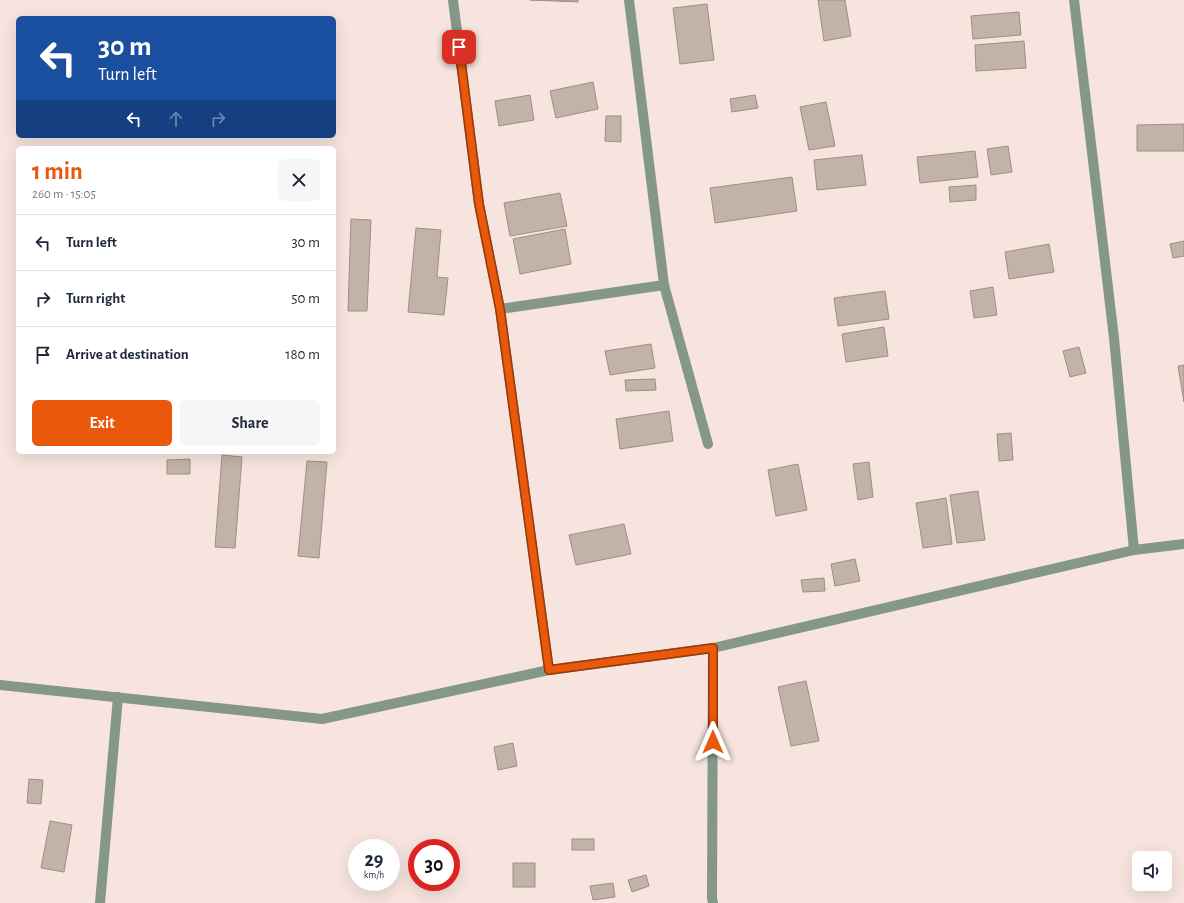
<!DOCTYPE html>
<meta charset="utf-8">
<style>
body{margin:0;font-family:"Alegreya Sans",sans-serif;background:#f6f6f7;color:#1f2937;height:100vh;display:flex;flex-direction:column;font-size:15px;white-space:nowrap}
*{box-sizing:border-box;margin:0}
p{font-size:13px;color:#747a83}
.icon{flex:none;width:22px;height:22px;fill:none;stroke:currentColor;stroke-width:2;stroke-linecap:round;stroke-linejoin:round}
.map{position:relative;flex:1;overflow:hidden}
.panel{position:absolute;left:16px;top:146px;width:320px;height:308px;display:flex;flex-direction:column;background:#fff;border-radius:6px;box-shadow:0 4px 16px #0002}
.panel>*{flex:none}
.banner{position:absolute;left:16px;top:16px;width:320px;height:122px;border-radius:6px;box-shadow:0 4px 16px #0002;background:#1a4fa0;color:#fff;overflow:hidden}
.buttons{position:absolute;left:1132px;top:851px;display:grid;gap:8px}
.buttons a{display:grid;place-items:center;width:40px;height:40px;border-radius:6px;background:#fff;box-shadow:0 4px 16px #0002;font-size:20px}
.speed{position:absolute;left:348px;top:839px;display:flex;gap:8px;font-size:20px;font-weight:700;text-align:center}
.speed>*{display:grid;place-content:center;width:52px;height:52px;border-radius:50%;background:#fff;box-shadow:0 4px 16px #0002;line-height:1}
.speed small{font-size:10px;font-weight:400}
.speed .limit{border:6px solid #d22;background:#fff;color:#111}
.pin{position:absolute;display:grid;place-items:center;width:34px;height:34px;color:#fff;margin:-17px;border-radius:8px;box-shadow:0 2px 6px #0006}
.me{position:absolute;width:44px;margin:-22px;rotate:0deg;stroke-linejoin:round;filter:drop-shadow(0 0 3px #0008)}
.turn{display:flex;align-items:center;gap:14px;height:84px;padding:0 16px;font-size:18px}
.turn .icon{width:52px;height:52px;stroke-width:2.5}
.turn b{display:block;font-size:28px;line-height:34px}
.lanes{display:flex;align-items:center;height:38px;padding:0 16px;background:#0003;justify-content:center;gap:20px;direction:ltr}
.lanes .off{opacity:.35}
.round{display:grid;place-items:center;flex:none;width:42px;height:42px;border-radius:6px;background:#f6f6f7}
.overview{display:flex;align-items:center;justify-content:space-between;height:68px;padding:0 16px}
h1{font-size:24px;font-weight:600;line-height:30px;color:#ea580c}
.primary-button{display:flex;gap:8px;margin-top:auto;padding:8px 16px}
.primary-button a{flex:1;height:46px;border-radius:6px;background:#ea580c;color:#fff;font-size:16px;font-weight:600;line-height:46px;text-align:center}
.primary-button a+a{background:#f6f6f7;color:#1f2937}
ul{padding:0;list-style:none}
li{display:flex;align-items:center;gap:12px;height:56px;padding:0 16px;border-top:1px solid #e0e1e3}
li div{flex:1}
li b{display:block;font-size:15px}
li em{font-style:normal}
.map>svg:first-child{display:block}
.building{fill:#c1b3a8;stroke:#9d8f85}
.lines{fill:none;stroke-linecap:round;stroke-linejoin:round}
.minor{stroke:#849788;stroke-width:10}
.route-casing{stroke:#983908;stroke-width:10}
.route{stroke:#ea580c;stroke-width:7}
</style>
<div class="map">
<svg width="1184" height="903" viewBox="0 0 1184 903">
<rect width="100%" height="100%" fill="#f7e4de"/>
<g class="building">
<path d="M530,0H578V2Z"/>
<path d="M818,0H845L851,36L824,41Z"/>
<path d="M707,4L714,60L680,64L673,8Z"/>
<path d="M1019,12L1021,35L973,39L971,16Z"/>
<path d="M1024,41L1026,68L976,71L975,45Z"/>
<path d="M593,82L598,109L556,118L550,91Z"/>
<path d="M530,95L534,120L499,126L495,101Z"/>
<path d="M755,95L758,108L732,112L730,99Z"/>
<path d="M826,102L835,146L809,150L800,107Z"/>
<path d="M606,116H621V142L605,141Z"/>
<path d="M1184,124V151H1137V125Z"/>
<path d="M1008,146L1012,172L991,175L987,149Z"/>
<path d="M975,151L978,177L920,183L917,157Z"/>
<path d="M862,155L866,185L817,190L814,160Z"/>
<path d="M792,177L797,211L715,223L710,188Z"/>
<path d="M976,185V200L950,202L949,187Z"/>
<path d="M560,193L567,226L510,236L504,203Z"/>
<path d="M351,219L371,220L367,311H348Z"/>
<path d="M416,228L441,230L437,277L448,278L444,315L408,312Z"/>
<path d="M565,229L571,264L520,274L513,239Z"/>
<path d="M1184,241V256L1173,258L1170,244Z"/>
<path d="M1049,244L1054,272L1009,279L1005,252Z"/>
<path d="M993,287L997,315L974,318L970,291Z"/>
<path d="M885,291L889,319L838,326L834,298Z"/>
<path d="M884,327L888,356L846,362L842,334Z"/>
<path d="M651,344L655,368L610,375L605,351Z"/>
<path d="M1079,347L1086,373L1070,377L1063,351Z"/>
<path d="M1184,365V402L1178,366Z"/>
<path d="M655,379L656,390L626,391L625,380Z"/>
<path d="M669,411L673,441L620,449L616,419Z"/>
<path d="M1011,433L1013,460L999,461L997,434Z"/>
<path d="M222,455L242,457L235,548L215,547Z"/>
<path d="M190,459V474H167V460Z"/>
<path d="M307,461L327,462L319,558L298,556Z"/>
<path d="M869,462L873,497L858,500L853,464Z"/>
<path d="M798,464L807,510L776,516L768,470Z"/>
<path d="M978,491L985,540L957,543L950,495Z"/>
<path d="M946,498L952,544L923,548L916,503Z"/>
<path d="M624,524L631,554L576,565L569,535Z"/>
<path d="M855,559L860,581L835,586L831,564Z"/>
<path d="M824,578L825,591L803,592L801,580Z"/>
<path d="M806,681L819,741L791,746L778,687Z"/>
<path d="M513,743L517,766L498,770L494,747Z"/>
<path d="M29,779L43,780L41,804L27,803Z"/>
<path d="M50,821L72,825L64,872L41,868Z"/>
<rect x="572" y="839" width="22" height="11"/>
<rect x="513" y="863" width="22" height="24"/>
<path d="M646,875L649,886L632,892L628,880Z"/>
<path d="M613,883L615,897L593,900L590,886Z"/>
</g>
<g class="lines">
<g class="minor">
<path d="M453,0L479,204L500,309L549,670"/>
<path d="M629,0L664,285L708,444"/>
<path d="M1074,0L1114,338L1134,550"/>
<path d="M500,309L664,285"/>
<path d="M0,685L322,719L549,670L713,648L1134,550L1184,544"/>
<path d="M100,903L118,697"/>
<path d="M713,903L712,898L713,648"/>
</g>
</g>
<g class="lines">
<defs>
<path id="route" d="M459,47L479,204L500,309L549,670L713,648V742"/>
</defs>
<use href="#route" class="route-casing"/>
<use href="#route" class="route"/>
</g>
</svg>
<div class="buttons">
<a><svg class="icon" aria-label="sound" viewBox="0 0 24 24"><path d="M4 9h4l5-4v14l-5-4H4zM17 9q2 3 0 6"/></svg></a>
</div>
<div class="speed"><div>29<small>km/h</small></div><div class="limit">30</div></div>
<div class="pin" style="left:459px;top:47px;background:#d93025"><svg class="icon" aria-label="arrive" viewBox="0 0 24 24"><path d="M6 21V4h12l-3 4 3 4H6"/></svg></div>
<svg class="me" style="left:713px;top:742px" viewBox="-20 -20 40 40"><path d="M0-17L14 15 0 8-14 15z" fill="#ea580c" stroke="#fff" stroke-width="4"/></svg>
<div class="banner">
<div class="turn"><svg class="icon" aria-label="left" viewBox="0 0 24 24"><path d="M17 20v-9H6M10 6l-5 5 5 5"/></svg><div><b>30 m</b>Turn left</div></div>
<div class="lanes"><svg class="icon" aria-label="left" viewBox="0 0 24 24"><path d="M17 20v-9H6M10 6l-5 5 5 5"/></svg><svg class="icon off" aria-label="ahead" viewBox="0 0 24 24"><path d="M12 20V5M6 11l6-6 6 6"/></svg><svg class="icon off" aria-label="right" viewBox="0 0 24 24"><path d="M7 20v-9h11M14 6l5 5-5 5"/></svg></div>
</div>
<section class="panel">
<div class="overview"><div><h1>1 min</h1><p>260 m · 15:05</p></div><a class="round"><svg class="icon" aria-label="close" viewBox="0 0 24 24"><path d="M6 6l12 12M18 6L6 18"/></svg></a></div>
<ul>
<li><svg class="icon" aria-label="left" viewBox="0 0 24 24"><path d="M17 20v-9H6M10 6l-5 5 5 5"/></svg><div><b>Turn left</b></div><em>30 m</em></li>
<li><svg class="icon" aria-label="right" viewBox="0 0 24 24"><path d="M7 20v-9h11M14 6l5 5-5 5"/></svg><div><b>Turn right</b></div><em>50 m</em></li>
<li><svg class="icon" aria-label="arrive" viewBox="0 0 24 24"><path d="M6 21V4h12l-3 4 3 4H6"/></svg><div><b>Arrive at destination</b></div><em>180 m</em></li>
</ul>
<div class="primary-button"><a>Exit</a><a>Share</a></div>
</section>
</div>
